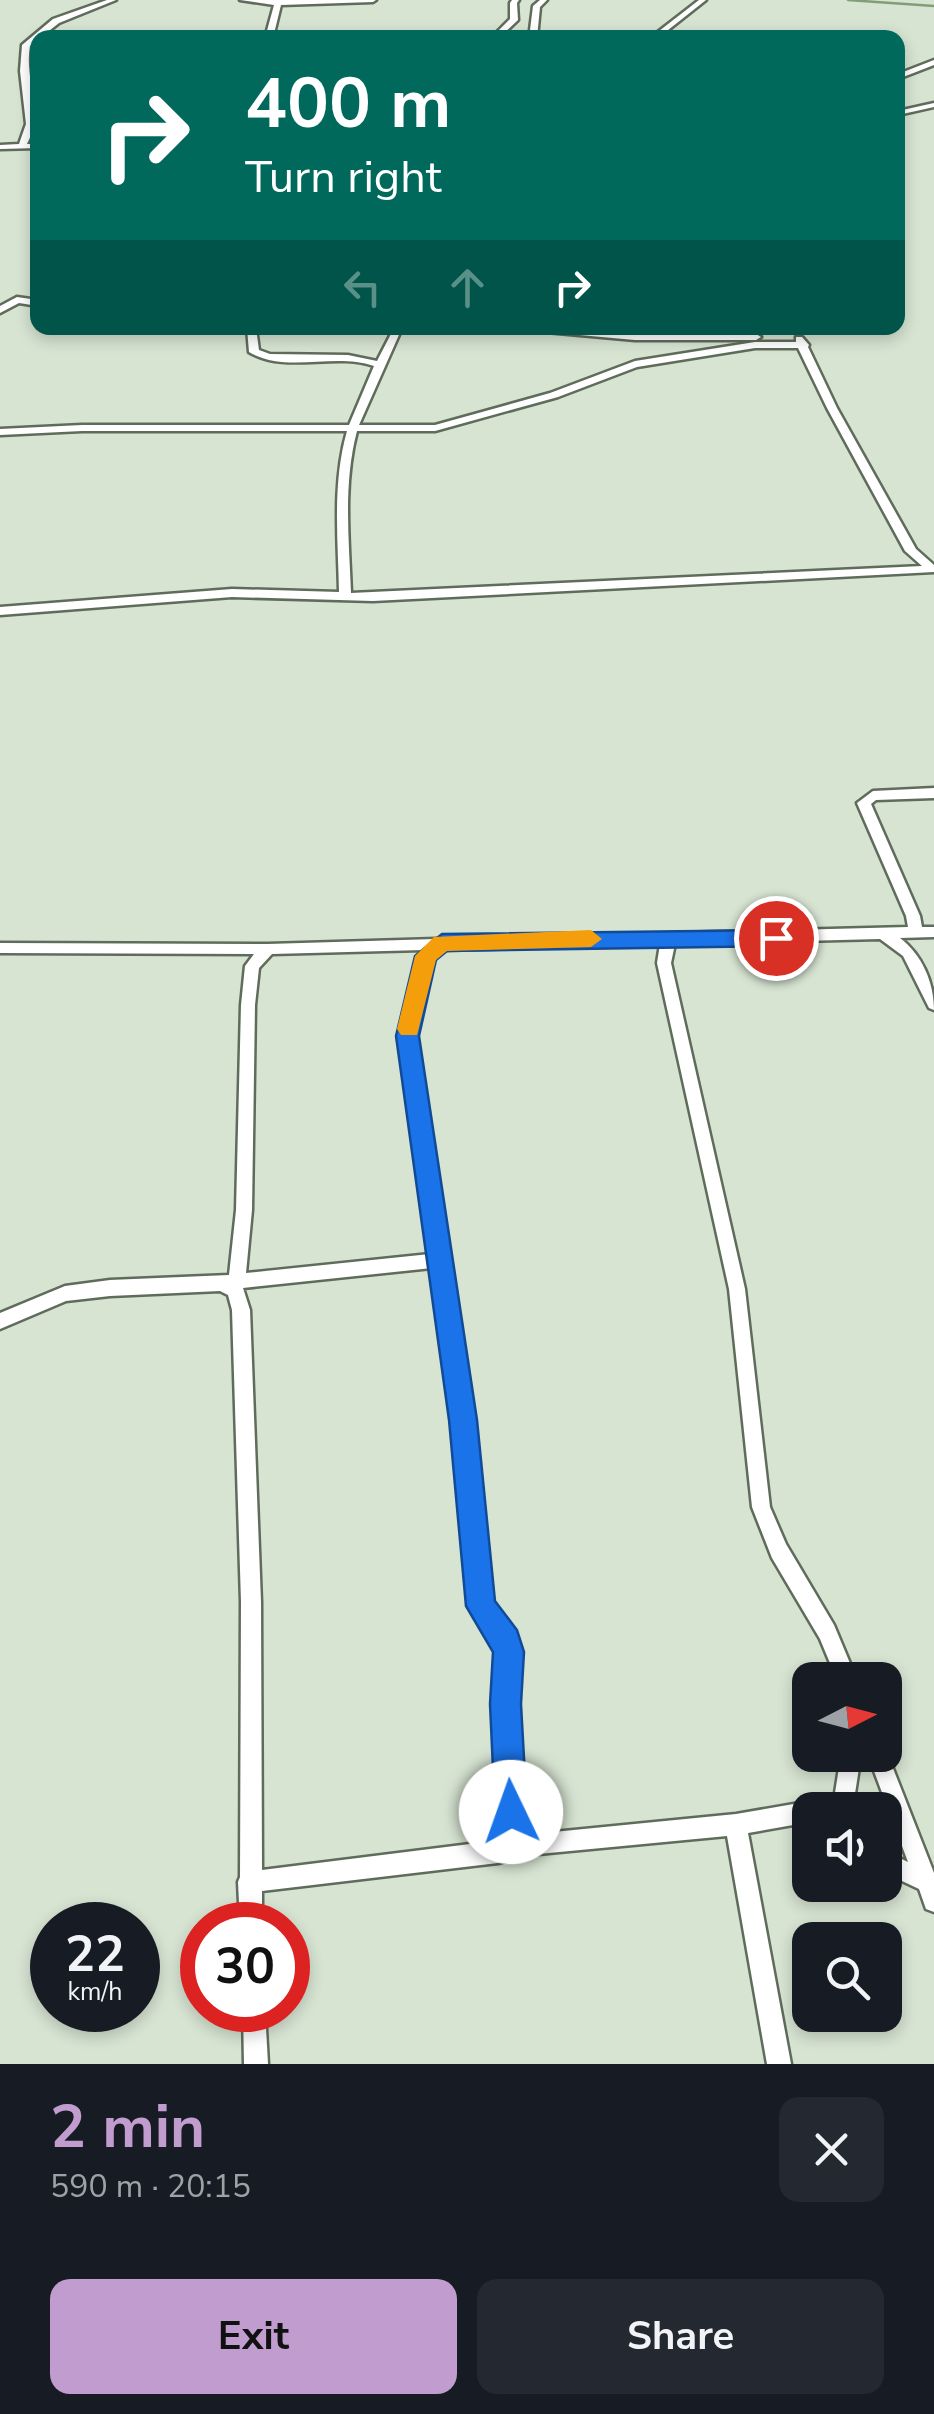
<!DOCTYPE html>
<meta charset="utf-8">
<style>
body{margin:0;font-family:"Nunito Sans",sans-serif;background:#242831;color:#f1f3f6;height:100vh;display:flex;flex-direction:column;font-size:38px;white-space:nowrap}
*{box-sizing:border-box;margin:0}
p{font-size:32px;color:#9ea1a6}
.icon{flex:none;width:55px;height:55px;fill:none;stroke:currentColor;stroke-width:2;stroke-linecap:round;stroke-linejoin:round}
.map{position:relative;height:2064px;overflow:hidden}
.details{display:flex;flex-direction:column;background:#171b24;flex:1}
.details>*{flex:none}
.banner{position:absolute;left:30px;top:30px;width:875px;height:305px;border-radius:20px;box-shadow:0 5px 15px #0003;background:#00695c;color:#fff;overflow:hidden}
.needle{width:65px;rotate:84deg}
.buttons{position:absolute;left:792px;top:1662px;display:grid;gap:20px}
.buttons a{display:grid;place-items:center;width:110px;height:110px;border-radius:20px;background:#171b24;box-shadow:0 5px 15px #0003;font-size:50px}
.speed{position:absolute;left:30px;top:1902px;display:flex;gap:20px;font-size:50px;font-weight:700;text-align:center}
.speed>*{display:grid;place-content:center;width:130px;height:130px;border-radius:50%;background:#171b24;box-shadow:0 5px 15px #0003;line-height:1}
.speed small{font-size:25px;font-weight:400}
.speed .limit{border:15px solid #d22;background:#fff;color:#111}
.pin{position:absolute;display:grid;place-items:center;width:85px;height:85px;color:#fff;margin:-42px;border:5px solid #fff;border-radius:50%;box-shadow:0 2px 10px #0007}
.me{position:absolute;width:110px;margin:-55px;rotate:357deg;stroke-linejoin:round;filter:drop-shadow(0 0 8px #0008)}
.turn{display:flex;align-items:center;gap:35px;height:210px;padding:0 50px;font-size:45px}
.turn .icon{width:130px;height:130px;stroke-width:2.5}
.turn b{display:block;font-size:70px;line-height:85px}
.lanes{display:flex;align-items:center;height:95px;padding:0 50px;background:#0003;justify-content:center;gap:50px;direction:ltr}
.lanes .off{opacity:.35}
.round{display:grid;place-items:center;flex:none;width:105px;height:105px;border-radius:20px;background:#242831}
.headline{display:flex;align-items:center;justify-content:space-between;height:170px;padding:0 50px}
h1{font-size:60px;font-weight:700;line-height:75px;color:#c09ccf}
.action{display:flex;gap:20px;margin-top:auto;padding:20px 50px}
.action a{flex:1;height:115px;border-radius:20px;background:#c09ccf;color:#111;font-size:40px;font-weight:700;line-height:115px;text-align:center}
.action a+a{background:#242831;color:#f1f3f6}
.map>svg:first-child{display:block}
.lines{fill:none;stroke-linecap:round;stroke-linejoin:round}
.stream{stroke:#829e76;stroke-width:2.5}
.street-casing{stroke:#606c5b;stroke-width:5}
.street{fill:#fff;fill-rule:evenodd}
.route{fill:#1a73e8;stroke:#114b97;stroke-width:2.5}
.slow{fill:#f59e0b}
</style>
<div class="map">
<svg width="934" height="2064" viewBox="0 0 934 2064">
<rect width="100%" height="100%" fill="#d7e4d2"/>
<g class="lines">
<path class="stream" d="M848,0L934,6"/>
<defs>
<g id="street">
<path d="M107,0H116L59,23L30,46C24,78 44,114 27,144H38V148L0,149V145L19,144L26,124L20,71L22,45L53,19Z"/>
<path d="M240,0H376L373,2L281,5L273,38H265L274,5Z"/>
<path d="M512,0H519L517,3L518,20L499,38H491L510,19V3Z"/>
<path d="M540,0H547L540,7L537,38H529L533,6Z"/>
<path d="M699,0H706L658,38H650Z"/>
<path d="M934,60V65L898,79V74Z"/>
<path d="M934,103V107L898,115V111Z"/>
<path d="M17,297L38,300V306L19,303L0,313V306Z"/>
<path d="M247,328H256L259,350L270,354L348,355L377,361L394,328H402L359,425H435L550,393L635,361L755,342H796V337H802L809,345L808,347L837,408L916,549L934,565V572L373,601L232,597L0,615V607L232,589L339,592C338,539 332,483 347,431H82L0,435V429L82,425H349L374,366C334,352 286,374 249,352ZM755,348H798L827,408L905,551L922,566L351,593C349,539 343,484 357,431H435L558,397L637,367Z"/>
<path d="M530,328H561L635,334H756L761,337L756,340H635L535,331Z"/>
<path d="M934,788V798L876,800L871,804L920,916L922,927H934V937L900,938C922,955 934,982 934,1010L929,1008L903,956L880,939L675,944L671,963L745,1289L770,1507L786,1544L834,1625L857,1680H837L820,1639L772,1558L752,1507L729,1289L657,963L660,944L442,950L433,959L415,1035L472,1420L490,1603L513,1634L519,1652L515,1704L523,1835L736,1814L811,1801L835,1793L841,1755H861L854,1800L857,1810H810V1822L748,1833L791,2064H767L727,1836L528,1855L498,1863L262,1891V1925H240L238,1882L240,1877L241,1602L232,1310L228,1295L220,1291L110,1296L66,1301L0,1329V1313L65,1286L110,1280L229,1275L236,1210L241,1005L245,966L254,954L0,953V943L268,944L436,939L442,937L448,939L908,927L906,916L857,803L873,791ZM423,950L419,956L399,1035L430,1254L246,1273L252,1210L255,1005L259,968L272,954ZM432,1268L454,1420L471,1606L499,1652L495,1704L502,1840L262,1870L261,1602L250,1310L243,1288Z"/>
<path d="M885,1748L934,1873V1912L926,1909L919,1889L885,1873V1851L908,1862L868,1755H885Z"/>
<path d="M243,2010H265L268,2064H244Z"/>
</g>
</defs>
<use href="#street" class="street-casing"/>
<use href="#street" class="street"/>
</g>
<path class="route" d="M776,930L787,938L776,946L447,951L436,960L419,1036L477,1420L495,1601L517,1630L524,1652L521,1704L527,1812L522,1823L511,1828L500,1823L495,1812L490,1704L493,1652L466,1606L449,1420L396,1036L415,956L442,934Z"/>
<path class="slow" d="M591,930L602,939L591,947L447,951L436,960L417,1035H401L397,1029L415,956L434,937Z"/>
</svg>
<div class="buttons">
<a><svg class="needle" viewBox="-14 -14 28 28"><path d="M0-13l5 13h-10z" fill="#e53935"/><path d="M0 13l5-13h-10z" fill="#9ea1a6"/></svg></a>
<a><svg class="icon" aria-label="sound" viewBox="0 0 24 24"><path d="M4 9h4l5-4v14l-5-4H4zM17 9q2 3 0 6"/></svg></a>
<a><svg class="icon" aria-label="search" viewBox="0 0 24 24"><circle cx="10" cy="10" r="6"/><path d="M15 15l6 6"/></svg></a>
</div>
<div class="speed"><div>22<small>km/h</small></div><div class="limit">30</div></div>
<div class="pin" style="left:776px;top:938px;background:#d93025"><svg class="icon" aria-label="arrive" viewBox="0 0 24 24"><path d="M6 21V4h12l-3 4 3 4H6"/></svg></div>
<svg class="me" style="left:511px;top:1812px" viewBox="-20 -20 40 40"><circle r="19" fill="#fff"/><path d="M0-13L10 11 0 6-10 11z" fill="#1a73e8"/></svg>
<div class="banner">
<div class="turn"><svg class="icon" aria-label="right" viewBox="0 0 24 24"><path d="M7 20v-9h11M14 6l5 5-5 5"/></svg><div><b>400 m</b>Turn right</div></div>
<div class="lanes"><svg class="icon off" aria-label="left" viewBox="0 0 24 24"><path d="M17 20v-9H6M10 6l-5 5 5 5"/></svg><svg class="icon off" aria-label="ahead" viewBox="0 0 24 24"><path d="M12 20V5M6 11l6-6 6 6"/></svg><svg class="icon" aria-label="right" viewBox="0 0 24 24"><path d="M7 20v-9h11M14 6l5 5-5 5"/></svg></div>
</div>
</div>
<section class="details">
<div class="headline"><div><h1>2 min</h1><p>590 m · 20:15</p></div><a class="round"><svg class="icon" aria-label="close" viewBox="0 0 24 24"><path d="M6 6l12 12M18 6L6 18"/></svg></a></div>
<div class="action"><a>Exit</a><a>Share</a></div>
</section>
